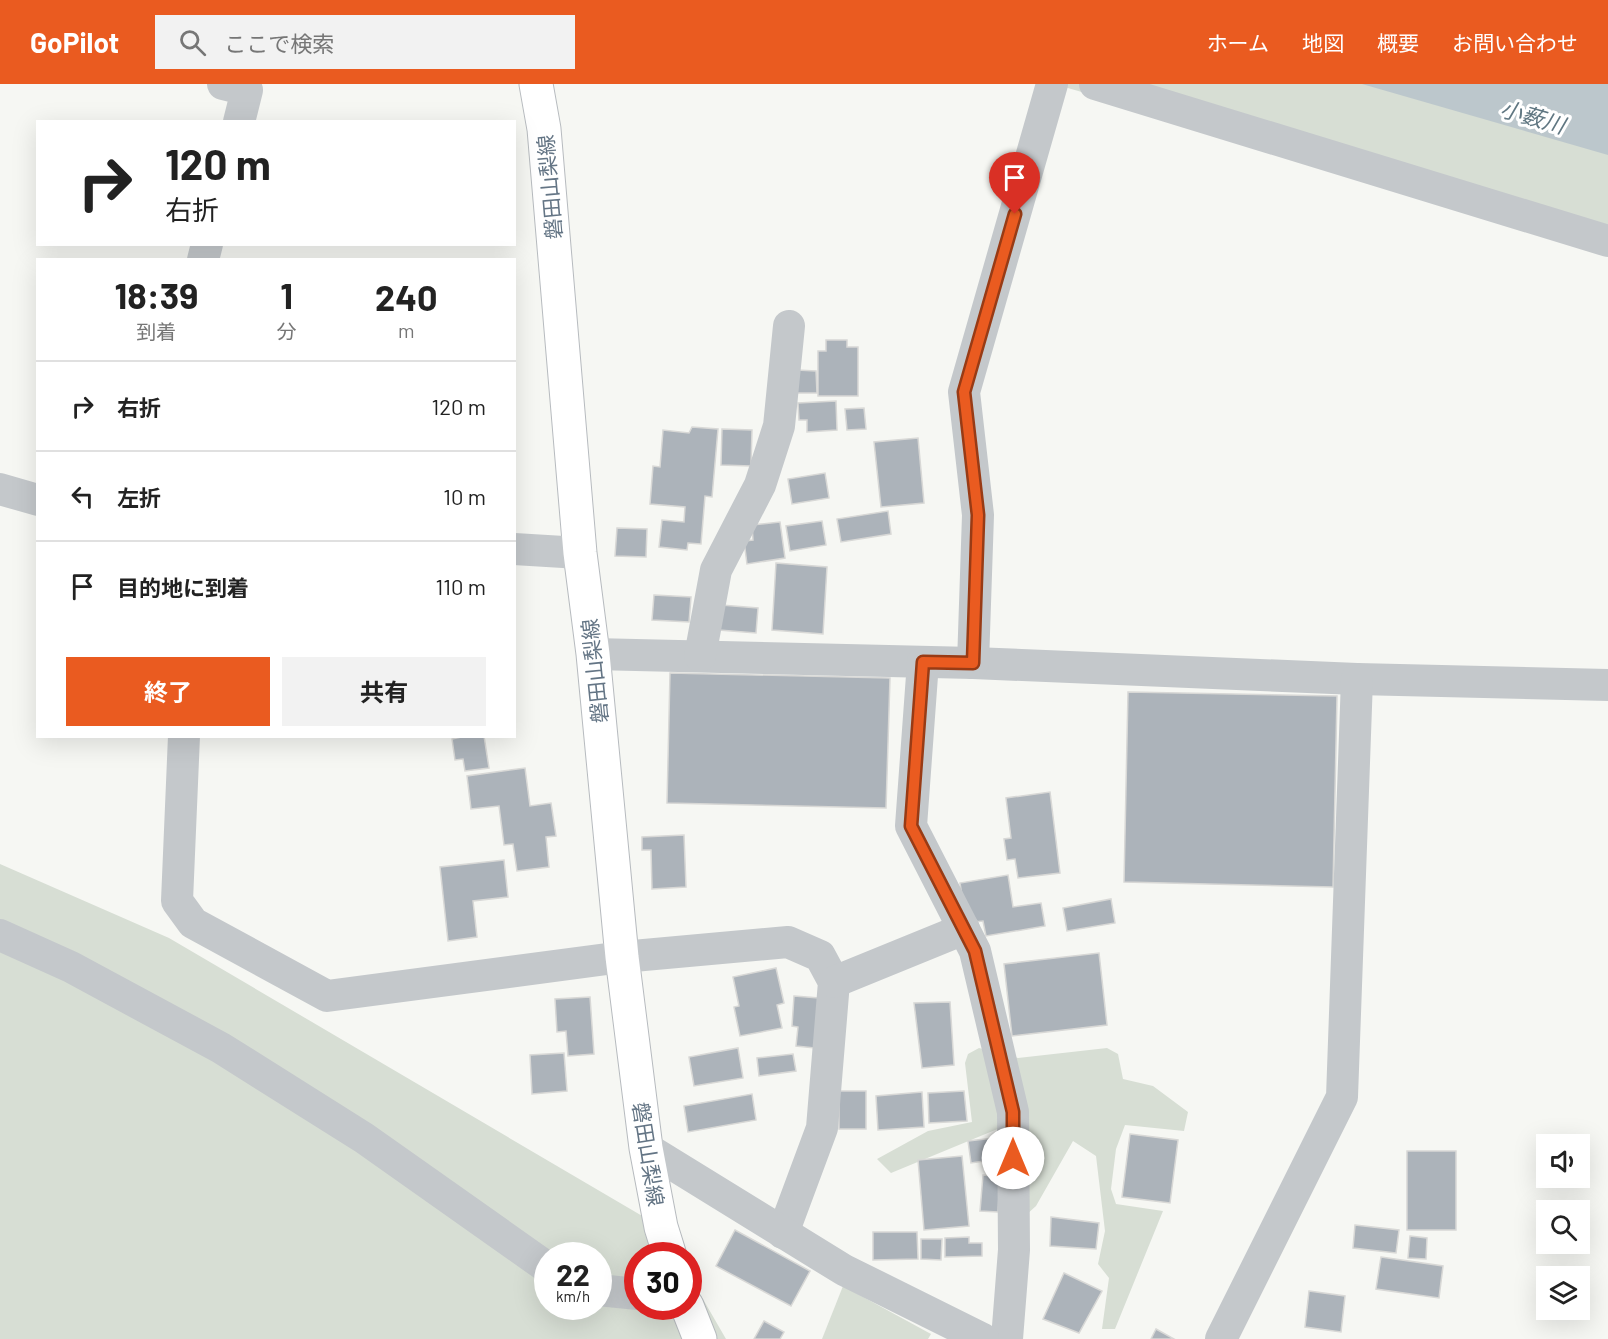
<!DOCTYPE html>
<html lang="ja">
<meta charset="utf-8">
<style>
body{margin:0;font-family:Barlow,"Noto Sans JP",sans-serif;background:#f2f2f2;color:#222;height:100vh;display:flex;flex-direction:column;font-size:22px;white-space:nowrap}
*{box-sizing:border-box;margin:0}
p{font-size:20px;color:#767676}
.icon{flex:none;width:33px;height:33px;fill:none;stroke:currentColor;stroke-width:2;stroke-linecap:round;stroke-linejoin:round}
.map{position:relative;flex:1;overflow:hidden}
.panel{position:absolute;left:36px;top:174px;width:480px;height:480px;display:flex;flex-direction:column;background:#fff;border-radius:0px;box-shadow:0 6px 24px #0002}
.panel>*{flex:none}
.top-card{position:absolute;left:36px;top:36px;width:480px;height:126px;border-radius:0px;box-shadow:0 6px 24px #0002;background:#fff;color:#222;overflow:hidden}
.controls{position:absolute;left:1536px;top:1050px;display:grid;gap:12px}
.controls a{display:grid;place-items:center;width:54px;height:54px;border-radius:0px;background:#fff;box-shadow:0 6px 24px #0002;font-size:30px}
.speed{position:absolute;left:534px;top:1158px;display:flex;gap:12px;font-size:30px;font-weight:700;text-align:center}
.speed>*{display:grid;place-content:center;width:78px;height:78px;border-radius:50%;background:#fff;box-shadow:0 6px 24px #0002;line-height:1}
.speed small{font-size:15px;font-weight:400}
.speed .limit{border:9px solid #d22;background:#fff;color:#111}
.pin{position:absolute;display:grid;place-items:center;width:51px;height:51px;color:#fff;margin:-62px -26px;border-radius:50% 50% 50% 0;rotate:-45deg;box-shadow:0 0 6px #0007}
.pin .icon{rotate:45deg}
.me{position:absolute;width:66px;margin:-33px;rotate:0deg;stroke-linejoin:round;filter:drop-shadow(0 0 4px #0008)}
.turn{display:flex;align-items:center;gap:21px;height:126px;padding:0 30px;font-size:27px}
.turn .icon{width:78px;height:78px;stroke-width:2.5}
.turn b{display:block;font-size:42px;line-height:51px}
.eta{display:flex;justify-content:space-evenly;align-items:center;height:102px;text-align:center}
.eta b{font-size:36px;font-weight:700;line-height:42px}
.primary-button{display:flex;gap:12px;margin-top:auto;padding:12px 30px}
.primary-button a{flex:1;height:69px;border-radius:0px;background:#ea5b20;color:#fff;font-size:24px;font-weight:700;line-height:69px;text-align:center}
.primary-button a+a{background:#f2f2f2;color:#222}
ul{padding:0;list-style:none}
li{display:flex;align-items:center;gap:18px;height:90px;padding:0 30px;border-top:2px solid #e0e0e0}
li div{flex:1}
li b{display:block;font-size:22px}
li em{font-style:normal}
header{display:flex;align-items:center;gap:36px;box-sizing:border-box;height:84px;padding:0 30px;background:#ea5b20;color:#fff}
header strong{font-size:28px}
nav{display:flex;gap:33px;margin-inline-start:auto;font-size:21px}
.search{width:420px;height:54px;background:#f2f2f2;display:flex;align-items:center;gap:15px;box-sizing:border-box;padding:0 21px;border-radius:0px;color:#767676;font-size:22px}
.map>svg:first-child{display:block}
.green{fill:#d7ded4;fill-rule:evenodd}
.water{fill:#bcc7cc}
.building{fill:#acb3ba;stroke:#d8d8d6;stroke-width:1.5}
.lines{fill:none;stroke-linecap:round;stroke-linejoin:round}
.major-casing{stroke:#b7bbbf;stroke-width:35}
.minor{stroke:#c4c8cb;stroke-width:32}
.major{stroke:#fff;stroke-width:33}
.route-casing{stroke:#983b15;stroke-width:15}
.route{stroke:#ea5b20;stroke-width:10}
.labels{text-anchor:middle;dominant-baseline:central;stroke-width:6;stroke-linejoin:round;paint-order:stroke}
.street-label{font-size:21px;fill:#647585;stroke:#fff}
.water-label{font-size:22px;font-style:italic;fill:#607782;stroke:#fff}
</style>
<header>
<strong>GoPilot</strong>
<div class="search"><svg class="icon" aria-label="search" viewBox="0 0 24 24"><circle cx="10" cy="10" r="6"/><path d="M15 15l6 6"/></svg>ここで検索</div>
<nav><a>ホーム</a><a>地図</a><a>概要</a><a>お問い合わせ</a></nav>
</header>
<div class="map">
<svg width="1608" height="1255" viewBox="0 0 1608 1255">
<rect width="100%" height="100%" fill="#f6f7f3"/>
<g class="green">
<path d="M1054,0H1608V160Z"/>
<path d="M0,780L169,854L661,1143L677,1171L638,1172V1222H688L689,1191L726,1255H0ZM548,1172H598V1222H548Z"/>
<path d="M979,964L1018,974L1107,964L1118,970L1123,995L1153,1002L1188,1028L1184,1047L1125,1041L1116,1065L1111,1105L1116,1120L1163,1127L1115,1245H1102L1109,1194L1098,1180L1105,1147L1096,1072L1073,1057L1036,1122L1005,1150L1000,1044L891,1089L877,1075L928,1047L972,1038L965,979L968,970Z"/>
<path d="M843,1202L931,1250L928,1255H822Z"/>
</g>
<path class="water" d="M1362,0H1608V71Z"/>
<g class="building">
<path d="M826,256H847V263H858V312H818V267H826Z"/>
<path d="M797,286L816,287L817,309H796Z"/>
<path d="M836,317L837,346L807,348V336H799L798,319Z"/>
<path d="M864,324L866,345L847,346L845,325Z"/>
<path d="M692,343L718,345L712,413L705,412L701,460L688,459L687,466L659,463L662,436L684,438L685,423L650,420L653,382L660,383L663,346L689,349Z"/>
<path d="M722,345L752,346L751,382L721,381Z"/>
<path d="M918,354L924,419L881,423L874,358Z"/>
<path d="M825,389L829,414L792,420L788,395Z"/>
<path d="M888,427L891,450L841,458L837,435Z"/>
<path d="M822,437L826,461L790,467L786,442Z"/>
<path d="M780,438L785,474L747,480L744,457L753,456L752,441Z"/>
<path d="M617,444L647,445L646,473L615,472Z"/>
<path d="M776,479L827,483L823,550L772,546Z"/>
<path d="M654,511L691,513L689,538L652,536Z"/>
<path d="M721,521L758,524L756,549L719,546Z"/>
<path d="M670,589L890,594L886,724L667,719Z"/>
<path d="M1128,608L1337,612L1333,803L1124,798Z"/>
<path d="M466,652H484L489,684L465,687L463,675L455,676L452,655Z"/>
<path d="M525,684L530,722L551,719L556,752L546,753L549,783L517,787L513,760L504,761L499,722L471,725L467,692Z"/>
<path d="M1050,708L1060,789L1018,794L1015,775L1007,776L1004,755L1011,754L1006,714Z"/>
<path d="M684,751L686,803L652,805L651,766H642V753Z"/>
<path d="M504,776L508,813L473,817L477,853L448,857L440,783Z"/>
<path d="M1008,791L1013,823L1041,819L1045,842L986,852L983,837L974,838L965,830L960,799Z"/>
<path d="M1111,815L1115,839L1067,847L1063,824Z"/>
<path d="M1099,869L1107,941L1012,952L1004,880Z"/>
<path d="M776,884L784,919L777,921L782,944L740,952L734,923L739,922L733,893Z"/>
<path d="M794,912L819,914L815,964L796,962L798,943L792,942Z"/>
<path d="M590,913L594,970L568,972L566,947L557,948L555,915Z"/>
<path d="M950,918L954,981L922,984L914,919Z"/>
<path d="M738,964L743,994L694,1002L689,973Z"/>
<path d="M564,969L567,1007L532,1010L530,971Z"/>
<path d="M793,970L796,987L759,992L757,974Z"/>
<rect x="839" y="1007" width="27" height="38"/>
<path d="M964,1007L967,1037L929,1039L928,1009Z"/>
<path d="M922,1008L924,1043L878,1046L876,1012Z"/>
<path d="M752,1010L756,1036L688,1048L684,1022Z"/>
<path d="M1130,1050L1178,1056L1170,1119L1122,1113Z"/>
<path d="M994,1054L997,1075L971,1079L968,1057Z"/>
<rect x="1407" y="1067" width="49" height="79"/>
<path d="M962,1072L969,1142L924,1146L918,1076Z"/>
<path d="M983,1091L1000,1093L998,1128L980,1127Z"/>
<path d="M1051,1133L1099,1139L1096,1165L1050,1162Z"/>
<path d="M1355,1141L1399,1146L1396,1169L1353,1164Z"/>
<path d="M735,1146L810,1187L791,1222L716,1182Z"/>
<path d="M873,1148H917L918,1175L873,1176Z"/>
<path d="M1410,1152L1427,1154L1426,1175L1408,1174Z"/>
<path d="M969,1153V1159H982V1172L945,1173V1154Z"/>
<path d="M921,1155H942L941,1176L921,1175Z"/>
<path d="M1381,1173L1443,1182L1439,1214L1376,1205Z"/>
<path d="M1064,1189L1102,1207L1079,1249L1043,1235Z"/>
<path d="M1309,1207L1345,1212L1341,1248L1305,1243Z"/>
<path d="M764,1237L784,1248L780,1255H754Z"/>
<path d="M1156,1245L1174,1255H1151Z"/>
</g>
<g class="lines">
<defs>
<g id="major">
<path d="M536,0L544,45L580,469L593,570L622,873L646,1064L661,1143L670,1172"/>
<path d="M687,1222L700,1255"/>
</g>
</defs>
<use href="#major" class="major-casing"/>
<g class="minor">
<path d="M223,0L247,6L239,38"/>
<path d="M1095,0L1608,157"/>
<path d="M203,176L207,160"/>
<path d="M0,405L38,416"/>
<path d="M514,465L580,469"/>
<path d="M593,570L973,579L1357,595L1608,601"/>
<path d="M700,572L716,486L760,401L779,342L789,242"/>
<path d="M923,578L911,742L975,867L1013,1028L1014,1166L1007,1255"/>
<path d="M973,579L978,431L964,308L1052,0"/>
<path d="M184,652L177,817L193,839L327,912L622,873L788,858L820,872L834,898L822,1044L783,1149"/>
<path d="M0,851L71,883L221,964L364,1054L548,1184"/>
<path d="M834,898L964,845"/>
<path d="M646,1064L844,1186L983,1255"/>
<path d="M598,1206L638,1210"/>
<path d="M1221,1255L1342,1013L1357,595"/>
</g>
<use href="#major" class="major"/>
</g>
<g class="lines">
<defs>
<path id="route" d="M1013,1074V1028L975,867L911,742L923,578L973,579L978,431L964,308L1015,130"/>
</defs>
<use href="#route" class="route-casing"/>
<use href="#route" class="route"/>
</g>
<g class="labels">
<g class="street-label">
<text transform="translate(549 103) rotate(-95)">磐田山梨線</text>
<text transform="translate(594 587) rotate(-96)">磐田山梨線</text>
<text transform="translate(649 1070) rotate(81)">磐田山梨線</text>
</g>
<g class="water-label">
<text transform="translate(1533 32) rotate(16)">小薮川</text>
</g>
</g>
</svg>
<div class="controls">
<a><svg class="icon" aria-label="sound" viewBox="0 0 24 24"><path d="M4 9h4l5-4v14l-5-4H4zM17 9q2 3 0 6"/></svg></a>
<a><svg class="icon" aria-label="search" viewBox="0 0 24 24"><circle cx="10" cy="10" r="6"/><path d="M15 15l6 6"/></svg></a>
<a><svg class="icon" aria-label="layers" viewBox="0 0 24 24"><path d="M12 4l9 5-9 5-9-5zM3 14l9 5 9-5"/></svg></a>
</div>
<div class="speed"><div>22<small>km/h</small></div><div class="limit">30</div></div>
<div class="pin" style="left:1015px;top:130px;background:#d93025"><svg class="icon" aria-label="arrive" viewBox="0 0 24 24"><path d="M6 21V4h12l-3 4 3 4H6"/></svg></div>
<svg class="me" style="left:1013px;top:1074px" viewBox="-20 -20 40 40"><circle r="19" fill="#fff"/><path d="M0-13L10 11 0 6-10 11z" fill="#ea5b20"/></svg>
<div class="top-card">
<div class="turn"><svg class="icon" aria-label="right" viewBox="0 0 24 24"><path d="M7 20v-9h11M14 6l5 5-5 5"/></svg><div><b>120 m</b>右折</div></div>
</div>
<section class="panel">
<div class="eta">
<div><b>18:39</b><p>到着</p></div>
<div><b>1</b><p>分</p></div>
<div><b>240</b><p>m</p></div>
</div>
<ul>
<li><svg class="icon" aria-label="right" viewBox="0 0 24 24"><path d="M7 20v-9h11M14 6l5 5-5 5"/></svg><div><b>右折</b></div><em>120 m</em></li>
<li><svg class="icon" aria-label="left" viewBox="0 0 24 24"><path d="M17 20v-9H6M10 6l-5 5 5 5"/></svg><div><b>左折</b></div><em>10 m</em></li>
<li><svg class="icon" aria-label="arrive" viewBox="0 0 24 24"><path d="M6 21V4h12l-3 4 3 4H6"/></svg><div><b>目的地に到着</b></div><em>110 m</em></li>
</ul>
<div class="primary-button"><a>終了</a><a>共有</a></div>
</section>
</div>
